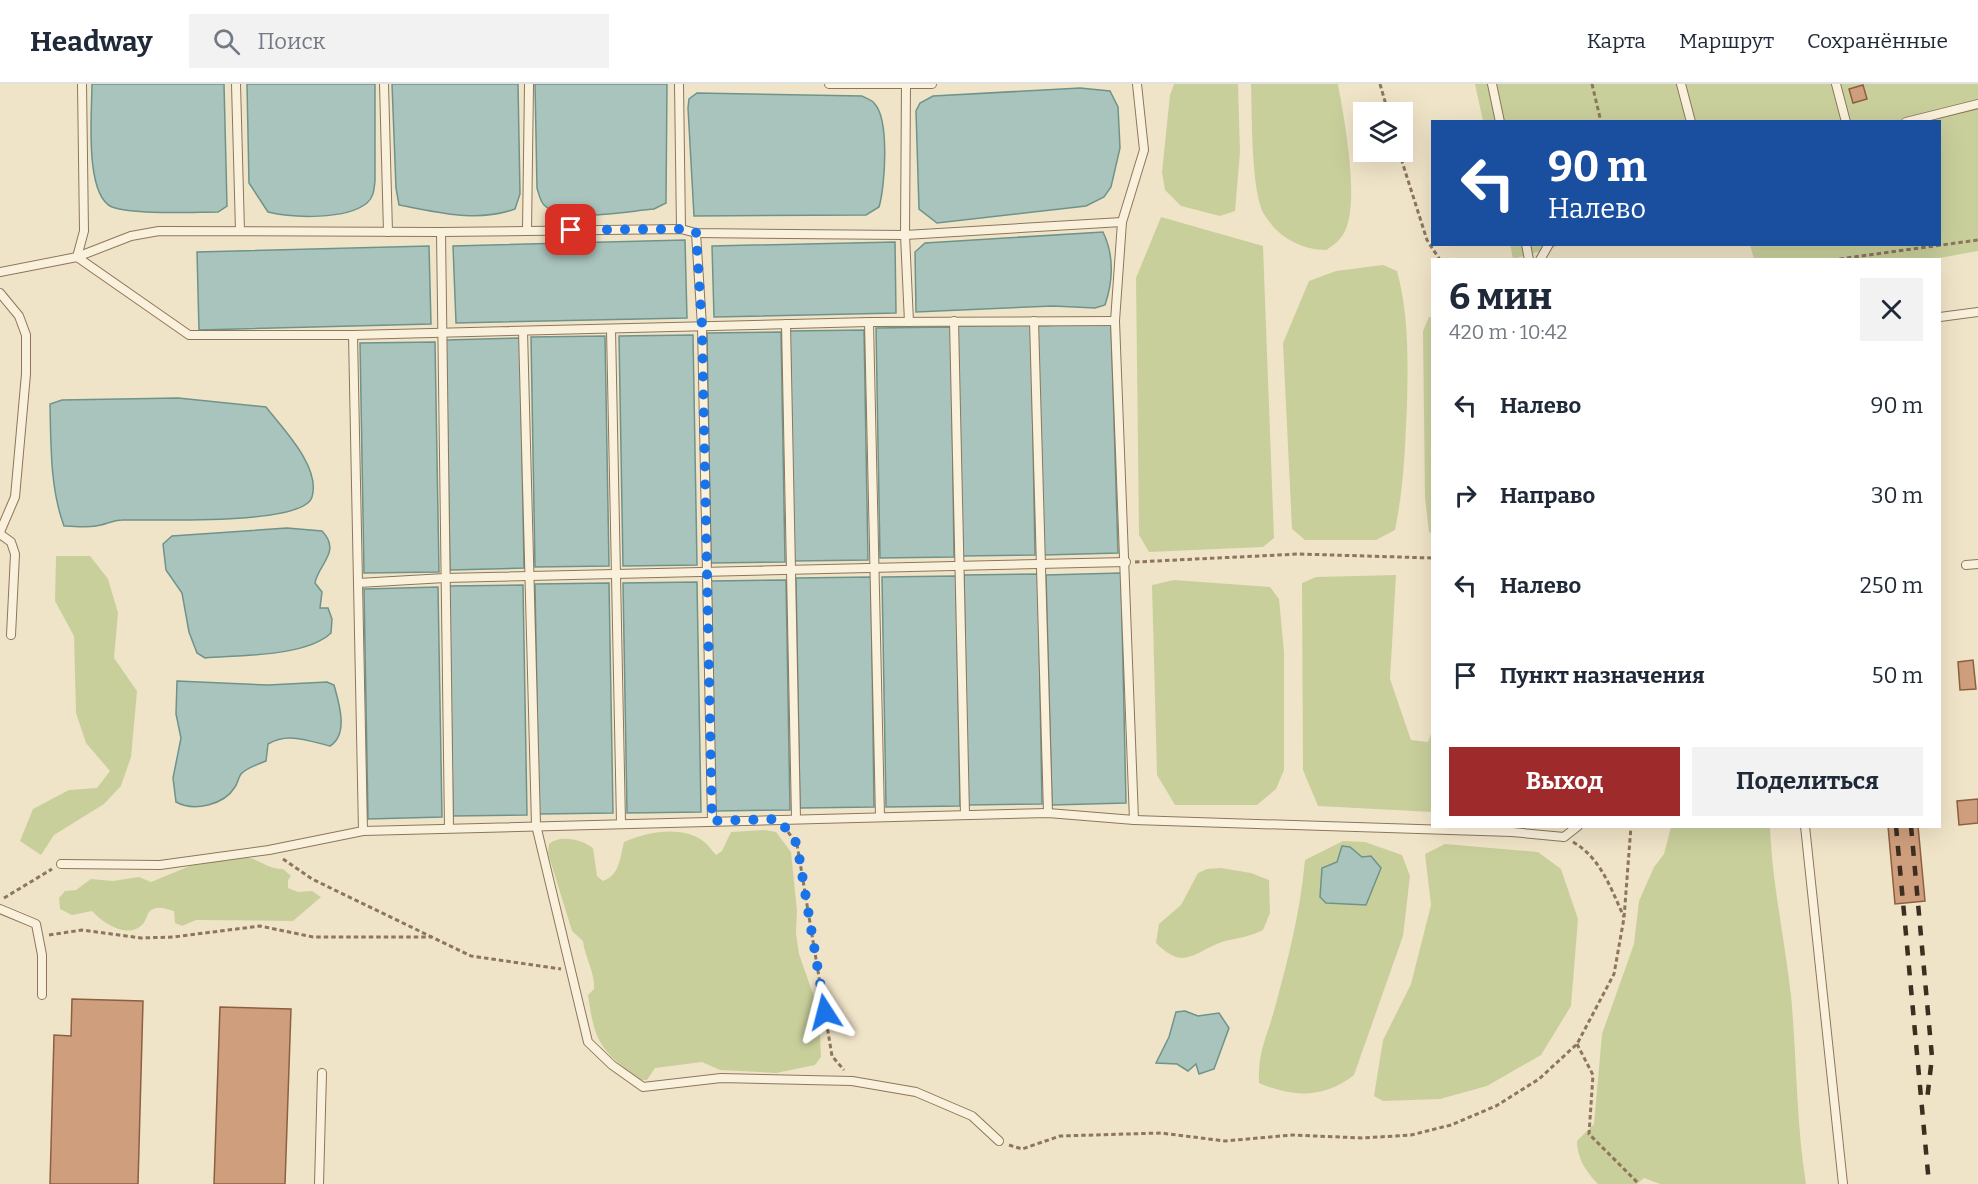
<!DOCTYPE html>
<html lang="ru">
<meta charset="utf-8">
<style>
body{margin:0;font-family:Bitter,serif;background:#f2f2f3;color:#1f2937;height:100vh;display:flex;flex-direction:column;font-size:22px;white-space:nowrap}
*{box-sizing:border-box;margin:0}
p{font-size:20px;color:#747a83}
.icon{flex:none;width:33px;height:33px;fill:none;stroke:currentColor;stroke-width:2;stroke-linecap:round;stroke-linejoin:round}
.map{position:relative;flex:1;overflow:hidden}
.side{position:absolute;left:1431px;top:174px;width:510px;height:570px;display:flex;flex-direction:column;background:#fff;border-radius:0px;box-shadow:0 6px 24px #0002}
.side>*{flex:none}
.guide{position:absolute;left:1431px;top:36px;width:510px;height:126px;border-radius:0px;box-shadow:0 6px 24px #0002;background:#1a4fa0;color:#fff;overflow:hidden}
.fabs{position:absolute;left:1353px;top:18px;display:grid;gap:12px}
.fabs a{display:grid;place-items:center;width:60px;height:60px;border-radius:0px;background:#fff;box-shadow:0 6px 24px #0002;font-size:30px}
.pin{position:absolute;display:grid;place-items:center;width:51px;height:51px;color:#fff;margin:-26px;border-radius:12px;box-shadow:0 3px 9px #0006}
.me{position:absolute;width:66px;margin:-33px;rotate:351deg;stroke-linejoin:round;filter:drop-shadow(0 0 4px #0008)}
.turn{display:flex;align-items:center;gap:21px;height:126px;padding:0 18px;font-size:27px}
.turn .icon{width:78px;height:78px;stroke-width:2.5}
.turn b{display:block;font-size:42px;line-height:51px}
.round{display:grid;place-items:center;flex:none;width:63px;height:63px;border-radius:0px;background:#f2f2f3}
.headline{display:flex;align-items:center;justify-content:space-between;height:102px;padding:0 18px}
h1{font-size:36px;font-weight:700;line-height:45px}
.cta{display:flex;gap:12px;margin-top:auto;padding:12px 18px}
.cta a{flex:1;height:69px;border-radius:0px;background:#9e2a2b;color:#fff;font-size:24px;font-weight:700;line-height:69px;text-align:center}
.cta a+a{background:#f2f2f3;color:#1f2937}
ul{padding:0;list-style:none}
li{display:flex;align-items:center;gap:18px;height:90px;padding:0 18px}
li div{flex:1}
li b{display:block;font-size:22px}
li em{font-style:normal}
header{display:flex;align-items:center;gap:36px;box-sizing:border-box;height:84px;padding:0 30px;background:#fff;border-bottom:2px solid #e0e1e3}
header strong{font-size:28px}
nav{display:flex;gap:33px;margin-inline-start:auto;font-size:21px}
.search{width:420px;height:54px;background:#f2f2f3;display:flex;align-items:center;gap:15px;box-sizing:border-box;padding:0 21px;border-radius:0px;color:#747a83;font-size:22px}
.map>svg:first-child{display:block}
.green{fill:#c9cf9b}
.water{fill:#a9c4bc;stroke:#6f938a;stroke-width:1.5}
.building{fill:#cf9f7d;stroke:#8d5f41;stroke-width:1.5}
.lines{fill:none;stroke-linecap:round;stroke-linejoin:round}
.lane-casing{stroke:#8d765c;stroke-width:10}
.path{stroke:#8d765c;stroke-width:3;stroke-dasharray:4.5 3;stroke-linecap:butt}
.lane{stroke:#faf1dc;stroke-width:8}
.rail{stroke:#3d2e20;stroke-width:4.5;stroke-dasharray:10 10;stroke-linecap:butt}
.route{stroke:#1a73e8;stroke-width:10;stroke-dasharray:0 18}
</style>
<header>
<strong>Headway</strong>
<div class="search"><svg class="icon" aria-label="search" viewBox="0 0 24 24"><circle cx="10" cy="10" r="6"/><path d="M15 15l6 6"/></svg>Поиск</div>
<nav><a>Карта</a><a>Маршрут</a><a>Сохранённые</a></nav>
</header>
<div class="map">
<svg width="1978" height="1100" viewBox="0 0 1978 1100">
<rect width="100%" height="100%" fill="#f0e4c8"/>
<g class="green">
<path d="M1174,0H1238L1240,68L1235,127L1220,132L1181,122L1165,106L1162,88L1170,11Z"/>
<path d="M1251,0H1338C1344,34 1360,116 1345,147C1340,157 1334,161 1326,166C1299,165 1278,153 1264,130C1251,108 1252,28 1251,0Z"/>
<path d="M1475,0H1978V167L1928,176L1754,175L1750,161L1940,160V38L1483,37Z"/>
<path d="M1161,133L1263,162L1274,454L1263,463L1149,468L1139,451L1136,194Z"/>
<path d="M1510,160L1561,161L1513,175Z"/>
<path d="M1383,181L1397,187C1409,231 1408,276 1407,321C1405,365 1404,402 1395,446L1376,456H1305L1292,445L1283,259L1309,197L1336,187Z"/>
<path d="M1429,233H1432V450L1429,448L1425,413L1423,247Z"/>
<path d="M56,472H90L108,495L118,529L114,574L137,607L131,673L121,702L104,720L54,751L41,771L20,757L33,725L69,706L97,704L110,687L86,659L76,629L74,552L55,517Z"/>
<path d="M1396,491L1390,595L1411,656L1428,658L1432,647V728L1318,722L1303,686L1302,499L1316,493Z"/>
<path d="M1174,496L1270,503L1279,515L1284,568V686L1276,705L1257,721H1175L1157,691L1152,501Z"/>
<path d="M1671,743H1770C1772,799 1785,856 1791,912C1797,975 1796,1037 1806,1100H1660L1644,1094L1637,1100H1598C1586,1088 1577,1074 1577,1057L1594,1040L1602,950L1634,860L1639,817L1654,783L1664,770Z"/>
<path d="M765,746L776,748L791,768L797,827L796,849L799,870L819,927L821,973L815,981L776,989L720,986L702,978L655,984L647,996H640C601,966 595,961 588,911L594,905C595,888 585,874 583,857L572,847L548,769L549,760C560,750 583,756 593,764L597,792L603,797C620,791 620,773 624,758C646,748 682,741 703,757C708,760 712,767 716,771L722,767L731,748Z"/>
<path d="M1343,757L1365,758L1402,771L1410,792L1403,852L1354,991C1325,1014 1293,1014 1259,999C1258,965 1267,954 1275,923C1289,872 1300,829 1305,776Z"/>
<path d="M1445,760L1538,768L1561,785L1578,835L1571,922L1541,971L1487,1002L1440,1015L1383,1017L1374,1012L1383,956L1411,900L1431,821L1425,770Z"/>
<path d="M243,773C258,773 265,785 283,785L291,792L288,796V804L298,808L312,807L321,813L293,837L196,836L182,842L175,839L174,827C166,825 157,821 150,827C147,830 146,836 143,840C128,856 103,839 92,827L72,831L60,825L59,814L65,807L76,806L91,795L113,797L139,793L151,798L190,782Z"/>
<path d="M1221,784L1251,789L1269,796L1270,829L1263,846C1250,853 1236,854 1222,858C1192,869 1184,887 1156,859L1159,840L1181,821L1198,789L1207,785Z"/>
</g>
<g class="water">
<path d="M92,0H224L227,122L218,128C193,128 135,131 112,123C84,111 92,26 92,0Z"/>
<path d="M247,0H375V97C374,105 374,113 367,119C346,136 293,134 268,128L249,99Z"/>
<path d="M392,0H518L520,110L515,125C476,139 438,128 399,121L396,104Z"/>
<path d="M535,0H667L666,119L654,125C627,127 563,140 544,121C540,117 539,110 537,104Z"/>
<path d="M1080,4L1110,7L1118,23L1120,64L1111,103L1104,113L1086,122L937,139L919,125L916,27L920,19L933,12Z"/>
<path d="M697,9L862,12C865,14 872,16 874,19C890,35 885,103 879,123L866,131L694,132L688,24L689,15Z"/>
<path d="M1103,148C1114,171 1113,197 1105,221L1095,224L1053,222L916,228L915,168L925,159Z"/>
<path d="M685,156L687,234L456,239L453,162Z"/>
<path d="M895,158L896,229L714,233L712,162Z"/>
<path d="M429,162L431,240L199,246L197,168Z"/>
<path d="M1111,239L1118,469L1044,471L1037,242Z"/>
<path d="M1031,241L1035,471L961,472L957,242Z"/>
<path d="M951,243L954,473L880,474L876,244Z"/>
<path d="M864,246L868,476L794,477L790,247Z"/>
<path d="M781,248L785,478L711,479L707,249Z"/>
<path d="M693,251L697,481L623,482L619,252Z"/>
<path d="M605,252L609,482L535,483L531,253Z"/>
<path d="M520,254L524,484L450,486L446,256Z"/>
<path d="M435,258L439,488L364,489L360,259Z"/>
<path d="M178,314L266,323C283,345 321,383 312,413C304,442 151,435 122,436C113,436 105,441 96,442C86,444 74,442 64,442C50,404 51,361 50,320L62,316Z"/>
<path d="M287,444L322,447C342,468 318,480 315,499L322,508L320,524H328L332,535L331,549C306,573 238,571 205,574L197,569L189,548L182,509L166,486L163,460L172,452Z"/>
<path d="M1121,489L1126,719L1052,721L1046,491Z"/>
<path d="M1038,490L1042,720L968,721L964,491Z"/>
<path d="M956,492L960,722L886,723L882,493Z"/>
<path d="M871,493L874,723L800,724L796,494Z"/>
<path d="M786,496L790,726L715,727L711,497Z"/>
<path d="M697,498L701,728L627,729L623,499Z"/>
<path d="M609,499L613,729L539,730L535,500Z"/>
<path d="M523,501L527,731L453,732L449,502Z"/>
<path d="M438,503L442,733L368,735L364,505Z"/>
<path d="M177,597L268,601L327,598L334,601C339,619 349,650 330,662C309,657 288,648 268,660L266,677C259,680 246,684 241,690C238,694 238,699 235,703C224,721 194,728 176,718L173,694L181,654L176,630Z"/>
<path d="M1342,762L1350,763L1362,773L1371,772L1381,784L1366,821L1326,819L1320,813L1322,784L1337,778Z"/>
<path d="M1185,927L1198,932L1219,929L1229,944L1214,985L1199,990L1196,980L1188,987L1177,980L1156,979L1169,953L1176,928Z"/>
</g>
<g class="building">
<path d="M1863,1L1867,15L1853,19L1849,5Z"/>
<path d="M1973,576L1976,605L1960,606L1958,578Z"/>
<path d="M1978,715V739L1959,741L1957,717Z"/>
<path d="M1888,742H1918L1925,817L1895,820Z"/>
<path d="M72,915L143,917L138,1100H50L54,951L71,952Z"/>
<path d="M220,923L291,925L285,1100H214Z"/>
</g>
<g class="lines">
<defs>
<g id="lane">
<path d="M236,0L240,147"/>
<path d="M384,0L388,148"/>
<path d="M679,0L681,145"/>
<path d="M829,0H932"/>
<path d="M906,0L905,151L909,238"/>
<path d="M1492,0L1500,38"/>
<path d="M1681,0L1691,38"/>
<path d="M1836,0L1846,38"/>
<path d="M1906,38L1978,20"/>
<path d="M527,147L529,0"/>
<path d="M441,148L449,744"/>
<path d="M696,149L702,242L712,737"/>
<path d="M1526,160L1529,176"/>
<path d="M77,173L131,152L159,147L441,148L681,145L696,149L905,151L1122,138"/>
<path d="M77,173L84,147L82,0"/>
<path d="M1540,176L1549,160"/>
<path d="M0,188L77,173L189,251H353L869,238L1115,237"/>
<path d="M0,209L19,232L26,251V290L15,413L0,448"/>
<path d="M1940,233L1978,228"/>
<path d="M954,237L965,731"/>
<path d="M1034,237L1048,729"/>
<path d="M869,238L880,733"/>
<path d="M786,240L796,735"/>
<path d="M611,245L621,739"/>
<path d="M523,247L536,741L588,958L612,981L643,1003L721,994L852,997L916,1008L972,1032L999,1057"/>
<path d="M0,450L11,458L15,470L11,551"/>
<path d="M1966,481L1978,480"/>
<path d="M358,499L445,494L1126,478"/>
<path d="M1134,736L1512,748L1564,753L1578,742"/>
<path d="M1805,742L1843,1100"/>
<path d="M363,747L1048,729L1134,736L1115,237L1122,138L1144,66L1137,0"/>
<path d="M61,780L160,781L269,766L363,747L353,251"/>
<path d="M0,825L36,840L42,871V911"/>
<path d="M319,1100L322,989"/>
</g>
</defs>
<use href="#lane" class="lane-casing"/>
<g class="path">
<path d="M1380,0L1388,28"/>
<path d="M1592,0L1601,38"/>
<path d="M1399,68L1427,156L1440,176"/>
<path d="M1832,176L1978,156"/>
<path d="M1135,478L1299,470L1432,474"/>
<path d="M788,748L797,760L832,972L844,986"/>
<path d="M1573,758C1601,774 1611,805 1624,833"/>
<path d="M283,775L312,795L471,872L561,885"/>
<path d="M4,814L52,785"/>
<path d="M49,851L82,846L141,854L173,853L260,842L313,853H432"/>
<path d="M1577,960L1593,991L1589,1050L1639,1100"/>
<path d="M1009,1061L1022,1065L1060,1052L1161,1049L1225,1057L1292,1051L1362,1054L1411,1051L1451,1041L1496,1022L1539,995L1577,960L1614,890L1624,834L1631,742"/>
</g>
<use href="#lane" class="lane"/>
<g class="rail">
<path d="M1896,742L1929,1100"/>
<path d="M1911,742L1932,973L1927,1016"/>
</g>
</g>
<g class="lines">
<path class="route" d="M571,146L681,145L696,148L702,242L712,737L779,735L797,760L825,928"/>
</g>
</svg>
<div class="fabs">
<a><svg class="icon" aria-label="layers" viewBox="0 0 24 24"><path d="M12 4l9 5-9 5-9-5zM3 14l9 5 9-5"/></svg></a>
</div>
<div class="pin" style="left:571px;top:146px;background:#d93025"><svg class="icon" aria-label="arrive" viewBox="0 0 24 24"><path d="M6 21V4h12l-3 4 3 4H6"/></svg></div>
<svg class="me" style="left:825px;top:928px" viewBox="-20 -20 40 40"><path d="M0-17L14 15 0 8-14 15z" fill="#1a73e8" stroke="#fff" stroke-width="4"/></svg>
<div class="guide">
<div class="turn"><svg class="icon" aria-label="left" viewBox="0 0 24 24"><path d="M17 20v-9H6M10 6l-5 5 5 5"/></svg><div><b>90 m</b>Налево</div></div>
</div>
<section class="side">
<div class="headline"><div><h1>6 мин</h1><p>420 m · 10:42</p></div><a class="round"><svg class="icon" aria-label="close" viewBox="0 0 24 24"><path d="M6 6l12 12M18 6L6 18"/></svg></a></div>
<ul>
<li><svg class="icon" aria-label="left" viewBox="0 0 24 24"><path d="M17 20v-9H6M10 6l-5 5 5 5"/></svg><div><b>Налево</b></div><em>90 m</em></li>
<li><svg class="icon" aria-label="right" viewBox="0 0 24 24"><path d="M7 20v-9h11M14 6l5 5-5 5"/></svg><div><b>Направо</b></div><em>30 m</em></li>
<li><svg class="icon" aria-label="left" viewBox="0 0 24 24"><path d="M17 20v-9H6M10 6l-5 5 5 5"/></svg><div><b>Налево</b></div><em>250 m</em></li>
<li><svg class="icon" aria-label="arrive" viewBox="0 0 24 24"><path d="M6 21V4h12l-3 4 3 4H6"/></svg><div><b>Пункт назначения</b></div><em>50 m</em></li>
</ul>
<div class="cta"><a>Выход</a><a>Поделиться</a></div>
</section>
</div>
